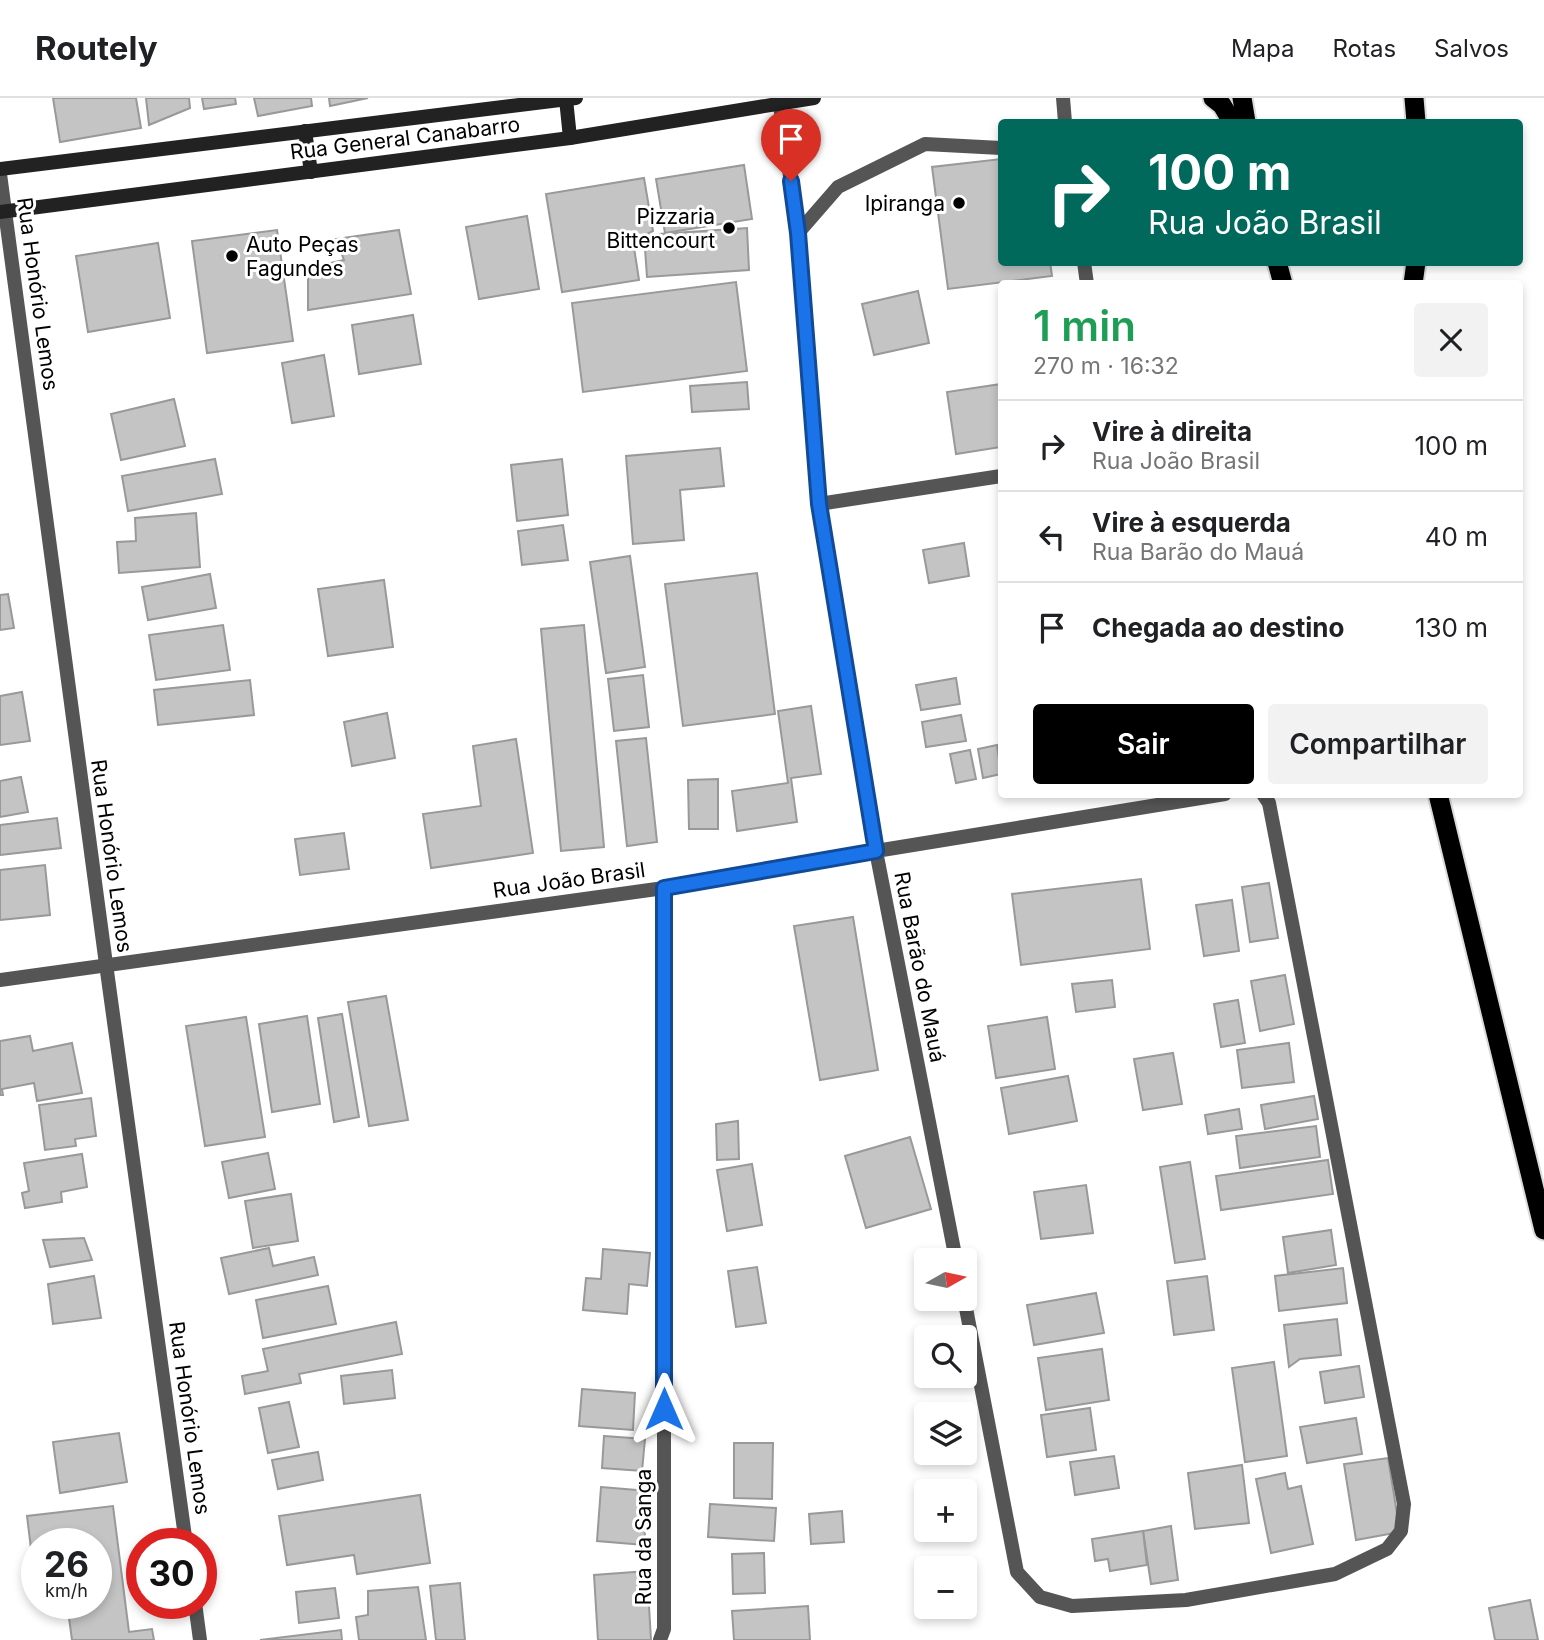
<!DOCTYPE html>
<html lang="pt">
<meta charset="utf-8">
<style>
body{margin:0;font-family:Inter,sans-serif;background:#f2f2f2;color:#202124;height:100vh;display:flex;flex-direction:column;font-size:26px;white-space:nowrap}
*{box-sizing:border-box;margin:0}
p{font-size:23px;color:#757577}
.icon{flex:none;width:38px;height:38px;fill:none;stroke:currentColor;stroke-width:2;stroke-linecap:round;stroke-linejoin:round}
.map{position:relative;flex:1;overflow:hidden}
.sheet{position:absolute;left:998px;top:182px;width:525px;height:518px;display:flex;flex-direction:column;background:#fff;border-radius:7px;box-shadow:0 4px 10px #0003}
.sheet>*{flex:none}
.hud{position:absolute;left:998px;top:21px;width:525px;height:147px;border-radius:7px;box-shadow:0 4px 10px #0003;background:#00695c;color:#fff;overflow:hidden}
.needle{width:46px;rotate:81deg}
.tools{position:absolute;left:914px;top:1150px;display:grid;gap:14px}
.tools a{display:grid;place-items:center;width:63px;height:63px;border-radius:7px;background:#fff;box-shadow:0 4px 10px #0003;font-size:35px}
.speed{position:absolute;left:21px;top:1430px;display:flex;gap:14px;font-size:35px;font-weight:700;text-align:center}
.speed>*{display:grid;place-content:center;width:91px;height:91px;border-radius:50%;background:#fff;box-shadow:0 4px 10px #0003;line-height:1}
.speed small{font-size:18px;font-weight:400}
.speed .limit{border:10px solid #d22;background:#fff;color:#111}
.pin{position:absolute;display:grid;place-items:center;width:60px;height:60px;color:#fff;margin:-72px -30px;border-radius:50% 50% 50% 0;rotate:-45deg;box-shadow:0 0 7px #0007}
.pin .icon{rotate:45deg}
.me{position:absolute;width:77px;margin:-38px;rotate:0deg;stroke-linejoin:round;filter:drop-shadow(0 0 5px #0008)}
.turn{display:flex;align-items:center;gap:24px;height:147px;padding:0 35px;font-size:32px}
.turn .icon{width:91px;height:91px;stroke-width:2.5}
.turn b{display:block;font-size:49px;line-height:60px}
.round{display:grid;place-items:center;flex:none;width:74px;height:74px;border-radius:7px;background:#f2f2f2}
.overview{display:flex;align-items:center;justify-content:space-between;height:119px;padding:0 35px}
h1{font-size:42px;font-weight:600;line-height:52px;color:#1e9e55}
.button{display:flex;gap:14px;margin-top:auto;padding:14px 35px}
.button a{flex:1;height:80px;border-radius:7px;background:#000;color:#fff;font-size:28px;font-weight:600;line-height:80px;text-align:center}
.button a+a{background:#f2f2f2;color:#202124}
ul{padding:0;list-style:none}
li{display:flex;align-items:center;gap:21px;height:91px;padding:0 35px;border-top:2px solid #e0e0e0}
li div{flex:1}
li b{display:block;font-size:26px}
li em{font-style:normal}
header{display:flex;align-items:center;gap:42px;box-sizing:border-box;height:98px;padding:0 35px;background:#fff;border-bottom:2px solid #e0e0e0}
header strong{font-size:33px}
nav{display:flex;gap:38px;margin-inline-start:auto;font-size:24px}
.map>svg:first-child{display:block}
.building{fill:#c4c4c4;stroke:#999;stroke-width:2}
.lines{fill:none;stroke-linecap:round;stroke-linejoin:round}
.trunk-casing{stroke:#dbdbdb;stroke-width:23}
.service{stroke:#555;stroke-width:14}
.minor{stroke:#555;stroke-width:14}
.tertiary{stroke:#555;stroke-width:14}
.secondary{stroke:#222;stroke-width:14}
.trunk{stroke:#000;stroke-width:19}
.route-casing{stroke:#114b97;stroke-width:18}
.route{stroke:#1a73e8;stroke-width:12}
.poi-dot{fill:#000;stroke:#fff;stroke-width:2.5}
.labels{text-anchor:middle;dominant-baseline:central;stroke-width:6;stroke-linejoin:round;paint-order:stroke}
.street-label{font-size:21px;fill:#000;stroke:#fff}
.poi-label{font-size:21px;fill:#000;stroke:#fff;text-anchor:end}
</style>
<header>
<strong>Routely</strong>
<nav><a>Mapa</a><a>Rotas</a><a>Salvos</a></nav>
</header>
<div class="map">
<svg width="1544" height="1542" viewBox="0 0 1544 1542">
<rect width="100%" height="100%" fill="#fff"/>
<g class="building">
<path d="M53,0H136L141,30L60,44Z"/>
<path d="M146,0H189L190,10L149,27Z"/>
<path d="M202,0H235L236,6L204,11Z"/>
<path d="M254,0H311L312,8L258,18Z"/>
<path d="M329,0H368L330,8Z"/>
<path d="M1001,61V164H1050L1052,178L948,191L932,69Z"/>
<path d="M744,67L752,121L665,135L656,81Z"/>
<path d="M644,80L653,133L633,143L639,182L562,194L546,96Z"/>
<path d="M527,118L539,191L479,201L466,129Z"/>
<path d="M747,130L749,172L647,179L644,137Z"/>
<path d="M277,132L293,243L207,255L192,143Z"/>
<path d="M399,132L411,196L308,212V170L344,162L336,141Z"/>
<path d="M158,145L170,220L88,234L76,158Z"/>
<path d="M736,184L747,273L583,294L572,205Z"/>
<path d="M918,193L929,245L874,257L862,206Z"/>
<path d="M413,217L421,266L359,276L352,227Z"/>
<path d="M324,257L334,318L292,325L282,265Z"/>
<path d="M747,284L749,311L692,314L690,288Z"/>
<path d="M1001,286V349L956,356L947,294Z"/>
<path d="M174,301L185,348L121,362L111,316Z"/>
<path d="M720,350L724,388L680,392L684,442L633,446L626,358Z"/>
<path d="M215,361L222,396L128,413L122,378Z"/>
<path d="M562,361L568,417L517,423L511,367Z"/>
<path d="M196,415L200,469L119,475L117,444L136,443L135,420Z"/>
<path d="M563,427L568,462L522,467L518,433Z"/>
<path d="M964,445L969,478L929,485L923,452Z"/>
<path d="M630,458L645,569L606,575L590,464Z"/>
<path d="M757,475L775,616L683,628L665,486Z"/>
<path d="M210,476L216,510L148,522L142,489Z"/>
<path d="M384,482L393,549L328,558L318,491Z"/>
<path d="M8,496L14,530L0,532V497Z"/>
<path d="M223,527L230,572L156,582L149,537Z"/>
<path d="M584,527L604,749L561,753L541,531Z"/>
<path d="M643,577L649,629L614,633L608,581Z"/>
<path d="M956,580L960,606L921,612L916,587Z"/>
<path d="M250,582L254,617L158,627L154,592Z"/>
<path d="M22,594L30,643L0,647V598Z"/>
<path d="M811,608L821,676L791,680L797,724L737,733L732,693L788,685L778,613Z"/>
<path d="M387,615L395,660L352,668L344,624Z"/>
<path d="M961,617L966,643L926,649L922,624Z"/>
<path d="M646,640L657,744L627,748L616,643Z"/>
<path d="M516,641L533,755L431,770L423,716L481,708L473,648Z"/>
<path d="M997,647L1001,676L983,680L978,651Z"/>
<path d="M970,652L976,681L956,685L950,656Z"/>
<path d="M21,679L28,714L0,719V683Z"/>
<path d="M718,681V731H689L688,682Z"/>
<path d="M57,720L61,750L0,757V727Z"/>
<path d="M344,735L349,771L300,777L295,741Z"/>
<path d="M45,767L50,817L0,822V772Z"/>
<path d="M1141,781L1150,851L1021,867L1012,796Z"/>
<path d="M1269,785L1278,840L1250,844L1242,789Z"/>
<path d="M1232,802L1239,853L1204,858L1196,807Z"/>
<path d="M853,819L878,972L820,982L794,828Z"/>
<path d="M1285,877L1294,926L1260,933L1251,883Z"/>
<path d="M1112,882L1115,909L1076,914L1072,886Z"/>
<path d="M386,898L408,1022L369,1028L348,904Z"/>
<path d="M1238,902L1245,945L1221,949L1214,906Z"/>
<path d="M342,916L359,1019L334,1024L318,920Z"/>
<path d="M307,918L320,1006L272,1014L259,926Z"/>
<path d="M246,919L265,1039L205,1048L186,928Z"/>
<path d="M1047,919L1055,971L996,980L988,928Z"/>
<path d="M30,938L33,953L72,945L82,995L37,1003L34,985L2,991L3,997H0V943Z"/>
<path d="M1289,945L1294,984L1242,990L1237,952Z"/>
<path d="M1173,955L1182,1006L1143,1012L1134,961Z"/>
<path d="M1068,978L1077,1023L1009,1036L1001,990Z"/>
<path d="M1314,998L1318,1021L1265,1031L1261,1007Z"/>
<path d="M91,1000L96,1038L75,1041L76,1048L45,1052L39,1007Z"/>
<path d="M1239,1011L1242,1031L1208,1036L1205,1017Z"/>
<path d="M738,1023L739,1061L717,1062L716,1026Z"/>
<path d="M1316,1028L1320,1059L1240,1070L1236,1038Z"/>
<path d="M910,1039L931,1111L866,1130L845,1058Z"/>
<path d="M268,1055L275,1091L229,1100L222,1064Z"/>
<path d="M82,1056L87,1089L61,1094L62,1104L25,1110L22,1095L29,1093L24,1065Z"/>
<path d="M1328,1062L1333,1096L1221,1112L1216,1078Z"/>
<path d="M1190,1064L1205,1161L1175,1165L1160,1069Z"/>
<path d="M752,1066L762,1127L727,1133L717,1072Z"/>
<path d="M1086,1087L1093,1135L1041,1141L1034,1094Z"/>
<path d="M291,1096L298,1143L253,1150L245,1103Z"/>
<path d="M1331,1132L1336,1167L1288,1175L1283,1139Z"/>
<path d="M84,1140L92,1162L50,1169L43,1142Z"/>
<path d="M269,1150L273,1168L314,1159L318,1177L229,1196L221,1160Z"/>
<path d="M603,1151L650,1155L647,1188L629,1186L627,1216L583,1212L586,1180L601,1181Z"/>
<path d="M757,1169L766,1225L736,1229L728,1173Z"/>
<path d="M1343,1170L1347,1205L1279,1213L1275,1178Z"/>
<path d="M94,1178L101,1220L53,1226L48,1186Z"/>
<path d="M1207,1178L1214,1232L1174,1237L1167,1183Z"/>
<path d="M328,1188L336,1226L263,1240L256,1202Z"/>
<path d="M1096,1195L1104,1235L1034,1247L1027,1207Z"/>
<path d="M1337,1221L1341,1257L1300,1261L1289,1269L1284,1227Z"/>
<path d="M396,1224L402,1256L299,1276L301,1285L245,1296L242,1278L268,1273L263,1251Z"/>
<path d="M1102,1251L1109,1302L1046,1312L1038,1260Z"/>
<path d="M1274,1264L1287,1358L1245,1364L1232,1270Z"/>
<path d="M1359,1268L1364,1299L1325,1305L1320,1274Z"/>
<path d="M392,1272L395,1300L344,1306L341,1278Z"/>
<path d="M582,1291L635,1295L633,1332L579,1328Z"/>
<path d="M289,1304L299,1349L268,1355L259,1310Z"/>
<path d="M1090,1310L1096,1352L1047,1359L1041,1317Z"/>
<path d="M1356,1320L1362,1356L1307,1365L1300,1329Z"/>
<path d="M119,1335L127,1384L60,1395L53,1344Z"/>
<path d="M604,1338L645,1341L642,1373L602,1370Z"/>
<path d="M734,1345H773L772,1401L734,1400Z"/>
<path d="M318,1354L323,1382L278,1391L272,1362Z"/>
<path d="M1114,1358L1119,1390L1075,1397L1070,1364Z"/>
<path d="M1388,1360L1400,1434L1356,1442L1344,1366Z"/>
<path d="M1242,1367L1249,1425L1195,1431L1188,1375Z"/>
<path d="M1285,1375L1288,1391L1301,1388L1313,1446L1271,1455L1256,1381Z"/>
<path d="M601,1389L648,1393L644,1447L597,1443Z"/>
<path d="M420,1397L430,1465L357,1476L354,1457L287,1467L279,1418Z"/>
<path d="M710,1406L776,1410L774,1443L708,1439Z"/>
<path d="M113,1408L129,1534L152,1531L154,1542H72L67,1505H96V1446H37V1467H33L27,1418Z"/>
<path d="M842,1413L844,1444L811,1446L809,1416Z"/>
<path d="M1171,1428L1178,1482L1151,1486L1143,1433Z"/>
<path d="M1143,1433L1147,1467L1110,1473L1108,1461L1095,1463L1092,1441Z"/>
<path d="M764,1455L765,1495L733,1496L732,1456Z"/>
<path d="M647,1473L651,1542H598L594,1477Z"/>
<path d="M460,1485L465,1542H436L430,1488Z"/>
<path d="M418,1489L426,1542H359L356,1519L368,1517V1493Z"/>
<path d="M335,1490L339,1520L299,1525L296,1494Z"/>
<path d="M1530,1502L1538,1542H1495L1489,1510Z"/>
<path d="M808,1508L810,1542H734L732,1513Z"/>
<path d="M341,1532L342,1542H260Z"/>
</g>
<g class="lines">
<defs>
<g id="trunk">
<path d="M1213,0L1222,7L1232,24"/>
<path d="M1242,0L1246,24"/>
<path d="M1414,0L1416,24"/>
<path d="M1277,164L1283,186"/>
<path d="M1413,186L1416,164"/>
<path d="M1438,696L1544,1132"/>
</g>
</defs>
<use href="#trunk" class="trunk-casing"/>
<g class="service">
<path d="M1063,0L1065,24"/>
<path d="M798,135L838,89L925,46L1001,50"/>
<path d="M1084,164L1087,186"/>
<path d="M819,406L1001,378"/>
</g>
<g class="minor">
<path d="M0,76L106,866"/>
<path d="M956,1162L876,753L1225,696"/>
<path d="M964,1200L1017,1474L1040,1499L1072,1508L1186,1502L1335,1476L1387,1451L1401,1433L1404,1406L1269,705L1263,696"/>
<path d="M660,1542L664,1531V790"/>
</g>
<g class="tertiary">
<path d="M106,866L186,1446"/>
<path d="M0,882L664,790L876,753L819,406L798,135L779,0"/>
<path d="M195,1505L200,1542"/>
</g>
<g class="secondary">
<path d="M566,1L570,40"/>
<path d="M305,33L311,74"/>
<path d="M0,71L576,0"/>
<path d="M0,114L570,40L814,0"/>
</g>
<use href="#trunk" class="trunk"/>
</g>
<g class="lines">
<defs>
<path id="route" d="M664,1311V790L876,753L819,406L798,135L791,83"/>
</defs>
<use href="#route" class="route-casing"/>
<use href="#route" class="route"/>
</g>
<g class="poi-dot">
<circle cx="959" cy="105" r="7"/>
<circle cx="729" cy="130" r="7"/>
<circle cx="232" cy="158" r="7"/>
</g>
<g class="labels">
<g class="street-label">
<text transform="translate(405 40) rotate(-7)">Rua General Canabarro</text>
<text transform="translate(38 196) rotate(82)">Rua Honório Lemos</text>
<text transform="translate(112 758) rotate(82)">Rua Honório Lemos</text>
<text transform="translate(569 782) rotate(-8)">Rua João Brasil</text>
<text transform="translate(920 869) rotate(79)">Rua Barão do Mauá</text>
<text transform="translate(190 1320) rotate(82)">Rua Honório Lemos</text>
<text transform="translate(643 1439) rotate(-90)">Rua da Sanga</text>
</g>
<g class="poi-label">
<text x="945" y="105">Ipiranga</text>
<text x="715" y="118">Pizzaria<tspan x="715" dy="24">Bittencourt</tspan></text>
<text x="246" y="146" text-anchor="start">Auto Peças<tspan x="246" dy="24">Fagundes</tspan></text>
</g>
</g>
</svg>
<div class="tools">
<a><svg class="needle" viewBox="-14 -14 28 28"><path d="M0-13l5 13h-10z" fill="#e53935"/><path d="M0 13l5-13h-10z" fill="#757577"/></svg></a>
<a><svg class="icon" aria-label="search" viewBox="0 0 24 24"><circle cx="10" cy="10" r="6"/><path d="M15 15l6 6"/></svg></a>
<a><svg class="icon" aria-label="layers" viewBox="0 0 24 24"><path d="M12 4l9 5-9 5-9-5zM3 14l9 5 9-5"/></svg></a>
<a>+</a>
<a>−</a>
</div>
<div class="speed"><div>26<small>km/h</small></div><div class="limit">30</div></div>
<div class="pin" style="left:791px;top:83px;background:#d93025"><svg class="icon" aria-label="arrive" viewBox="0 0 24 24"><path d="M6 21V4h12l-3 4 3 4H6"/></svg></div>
<svg class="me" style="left:664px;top:1311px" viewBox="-20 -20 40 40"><path d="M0-17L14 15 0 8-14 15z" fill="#1a73e8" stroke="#fff" stroke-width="4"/></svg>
<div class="hud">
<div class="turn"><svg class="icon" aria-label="right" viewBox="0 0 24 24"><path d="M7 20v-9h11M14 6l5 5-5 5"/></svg><div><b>100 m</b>Rua João Brasil</div></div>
</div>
<section class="sheet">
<div class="overview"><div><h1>1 min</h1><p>270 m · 16:32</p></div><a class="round"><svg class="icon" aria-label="close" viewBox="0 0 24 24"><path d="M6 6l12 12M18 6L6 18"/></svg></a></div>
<ul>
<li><svg class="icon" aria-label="right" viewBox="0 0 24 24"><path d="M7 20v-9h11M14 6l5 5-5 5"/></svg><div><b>Vire à direita</b><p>Rua João Brasil</p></div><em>100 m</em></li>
<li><svg class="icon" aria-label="left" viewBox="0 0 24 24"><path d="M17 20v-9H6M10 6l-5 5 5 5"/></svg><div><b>Vire à esquerda</b><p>Rua Barão do Mauá</p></div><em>40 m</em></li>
<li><svg class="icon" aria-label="arrive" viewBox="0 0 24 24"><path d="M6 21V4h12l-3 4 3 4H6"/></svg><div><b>Chegada ao destino</b></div><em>130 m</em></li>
</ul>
<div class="button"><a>Sair</a><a>Compartilhar</a></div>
</section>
</div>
